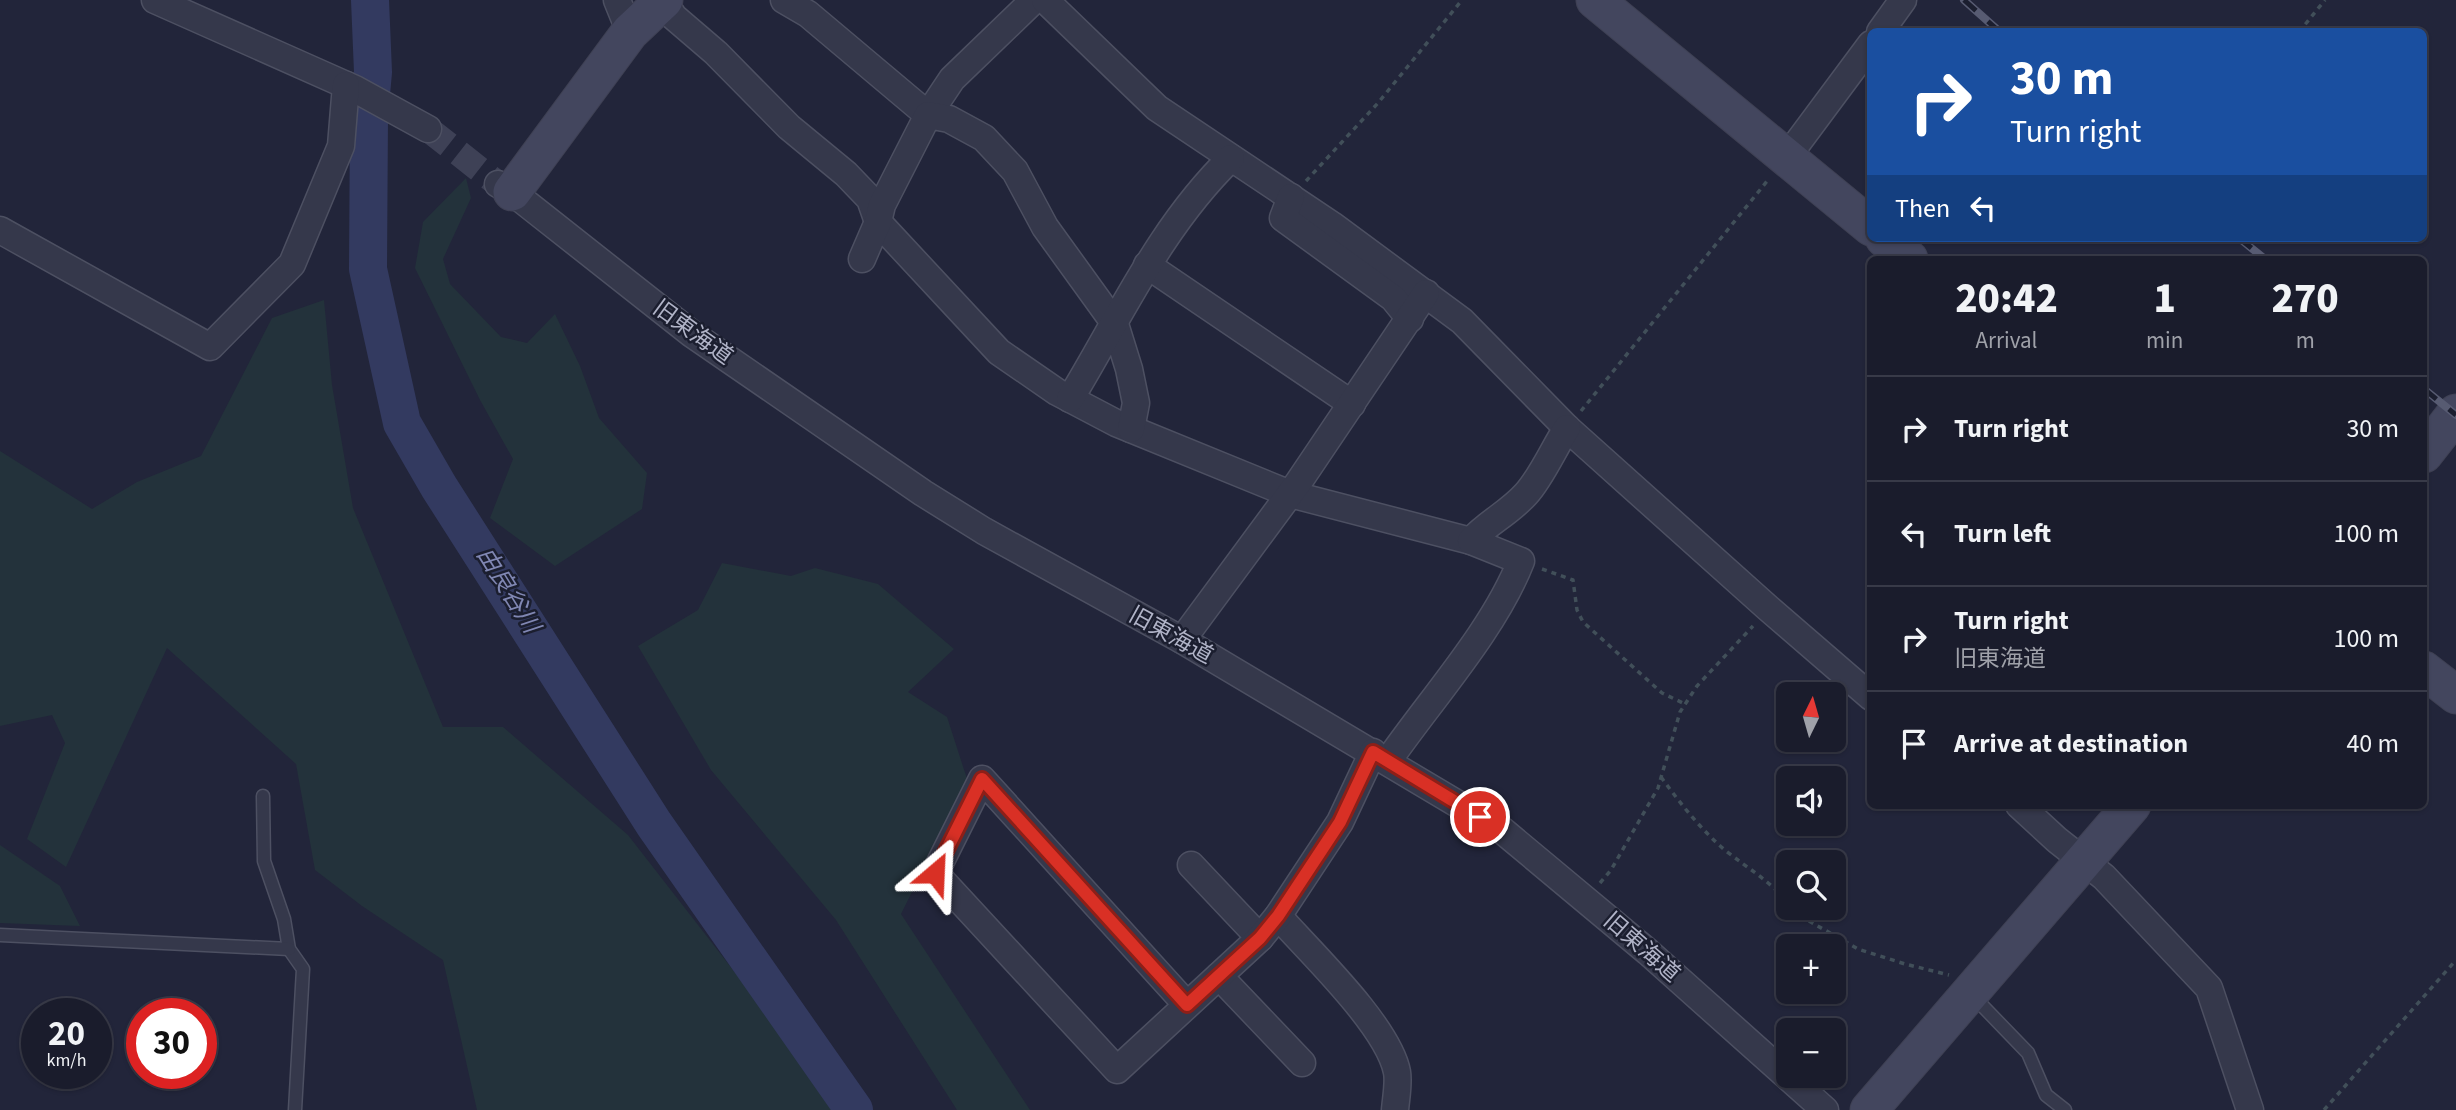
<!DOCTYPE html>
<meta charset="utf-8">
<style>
body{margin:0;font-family:"Source Sans 3","Noto Sans JP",sans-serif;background:#232534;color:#f1f3f6;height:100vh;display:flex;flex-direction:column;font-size:26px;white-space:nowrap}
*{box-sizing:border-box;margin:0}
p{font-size:23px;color:#9fa1a9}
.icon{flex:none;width:38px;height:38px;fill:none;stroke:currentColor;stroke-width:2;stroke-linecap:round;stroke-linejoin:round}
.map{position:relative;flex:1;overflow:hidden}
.details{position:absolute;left:1867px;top:256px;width:560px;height:553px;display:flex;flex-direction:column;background:#1a1c2c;border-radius:10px;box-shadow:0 2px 5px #0004,0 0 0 2px #383a48}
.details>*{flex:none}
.banner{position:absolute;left:1867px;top:28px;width:560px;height:214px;border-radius:10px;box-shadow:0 2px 5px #0004,0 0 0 2px #383a48;background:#1a4fa0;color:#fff;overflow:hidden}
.needle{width:46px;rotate:5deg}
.controls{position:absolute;left:1776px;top:682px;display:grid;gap:14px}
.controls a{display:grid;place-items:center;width:70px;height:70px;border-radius:10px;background:#1a1c2c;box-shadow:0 2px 5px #0004,0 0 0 2px #383a48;font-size:35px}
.speed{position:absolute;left:21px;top:998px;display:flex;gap:14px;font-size:35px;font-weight:700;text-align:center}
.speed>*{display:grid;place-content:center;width:91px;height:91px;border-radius:50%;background:#1a1c2c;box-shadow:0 2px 5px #0004,0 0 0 2px #383a48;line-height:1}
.speed small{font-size:18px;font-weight:400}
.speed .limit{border:10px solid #d22;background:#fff;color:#111}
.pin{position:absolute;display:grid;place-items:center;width:60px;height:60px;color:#fff;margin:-30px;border:4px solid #fff;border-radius:50%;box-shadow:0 2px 7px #0007}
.me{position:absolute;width:77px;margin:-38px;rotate:26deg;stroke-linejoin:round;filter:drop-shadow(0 0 5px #0008)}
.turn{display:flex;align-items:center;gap:24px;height:147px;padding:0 28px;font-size:32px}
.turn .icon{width:91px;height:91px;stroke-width:2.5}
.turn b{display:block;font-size:49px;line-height:60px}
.then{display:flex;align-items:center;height:66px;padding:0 28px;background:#0003;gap:14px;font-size:26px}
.eta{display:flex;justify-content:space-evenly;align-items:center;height:119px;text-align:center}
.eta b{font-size:42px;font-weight:800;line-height:49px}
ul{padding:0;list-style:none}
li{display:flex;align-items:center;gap:21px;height:105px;padding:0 28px;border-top:2px solid #383a48}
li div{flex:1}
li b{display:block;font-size:26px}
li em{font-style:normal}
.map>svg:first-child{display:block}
.green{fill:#23323b}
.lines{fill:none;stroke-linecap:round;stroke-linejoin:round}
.river{stroke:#333a60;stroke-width:38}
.street-tunnel{stroke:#3e4156;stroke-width:26;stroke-dasharray:26 13;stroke-linecap:butt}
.lane-casing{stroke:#4d5062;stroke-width:15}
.street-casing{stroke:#4d5062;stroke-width:29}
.secondary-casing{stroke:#3f4154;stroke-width:39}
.path{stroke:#414f59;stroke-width:3.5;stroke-dasharray:5 5;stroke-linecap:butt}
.lane{stroke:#35384b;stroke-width:12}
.street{stroke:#35384b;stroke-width:26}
.secondary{stroke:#43465e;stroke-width:37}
.rail-casing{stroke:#575b72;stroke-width:8}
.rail{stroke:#1b1e2f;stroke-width:5;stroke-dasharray:16;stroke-linecap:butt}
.route-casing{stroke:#8d1f18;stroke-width:18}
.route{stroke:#d93025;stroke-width:12}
.labels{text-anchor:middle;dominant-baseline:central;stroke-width:5;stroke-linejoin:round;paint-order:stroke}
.street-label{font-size:23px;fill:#b0b3c7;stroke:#1b1e2f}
.water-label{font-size:24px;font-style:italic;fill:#8087b3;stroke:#1b1e2f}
</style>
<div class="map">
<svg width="2456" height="1110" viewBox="0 0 2456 1110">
<rect width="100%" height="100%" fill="#22253a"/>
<g class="green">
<path d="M466,178L471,198L443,259L450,284L501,337L527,343L555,314L580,366L599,418L647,473L642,509L555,566L490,518L513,459L480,400L415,268L423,222Z"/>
<path d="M324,300L332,385L353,508L443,727H503L628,835L789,1042L832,1110H477L443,960L362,906L315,870L296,764L167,648L66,867L27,839L65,743L52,715L0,726V451L92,509L137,482L201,456L272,318Z"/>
<path d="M722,563L791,576L815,568L878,584L954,649L908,692L947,717L970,788L922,872L901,914L1030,1110H957L836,920L711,770L638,646L698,610Z"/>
<path d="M0,845L60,886L80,926L0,923Z"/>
</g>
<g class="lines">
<path class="river" d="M370,0L373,72L369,116L368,269L402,423L439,487L654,824L854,1110"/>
<path class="street-tunnel" d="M428,129L498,184"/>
<defs>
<g id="lane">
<path d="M263,796L264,861L284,919L289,949L303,969L295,1110"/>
<path d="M0,935L289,949"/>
<path d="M1972,995L2028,1053L2046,1095L2065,1110"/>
</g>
<g id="street">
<path d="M155,0L355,89L428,129"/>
<path d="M617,0L630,32"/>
<path d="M784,0L808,14L928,115L952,79L1034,0"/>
<path d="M1045,0L1157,108L1332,225L1462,321L1567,428L1768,608L1871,697"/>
<path d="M663,1L674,17L716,53L789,127L846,174L870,199L878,222L999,352L1057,392L1116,423L1290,494L1471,541"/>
<path d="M1880,32L1903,0"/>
<path d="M1787,157L1871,44"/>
<path d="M498,184L512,192L692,334L923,493L984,531L1182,640L1503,831L1648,952L1825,1110"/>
<path d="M1291,197L1283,218L1393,298L1410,319"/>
<path d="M0,230L210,347L292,264L341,146L346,85"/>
<path d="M862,259L878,222L882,205L928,115L949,119L984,138L1015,171L1045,227L1115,324L1129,369L1136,403L1131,429"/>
<path d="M1147,265L1352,404"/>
<path d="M1070,399C1121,315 1160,227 1231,158"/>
<path d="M1182,640L1298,483L1426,293"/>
<path d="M1388,761C1431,699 1494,630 1521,561L1471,541C1488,522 1508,514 1526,494C1541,478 1554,448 1567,428"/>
<path d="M2019,805L2057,840L2104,877L2209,988L2250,1110"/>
<path d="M1191,865L1260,938"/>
<path d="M1278,916C1310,952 1388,1026 1397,1072C1399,1083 1396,1098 1395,1110"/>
<path d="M1219,976L1302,1063"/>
<path d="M1187,1005L982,779L935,873L1117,1070L1260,938L1278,916L1340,822L1373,752"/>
</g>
<g id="secondary">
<path d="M1595,0L1871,227"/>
<path d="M512,192L630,32L664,0"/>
<path d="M1884,238L1909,259"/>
<path d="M2424,454L2456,413"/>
<path d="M2424,670L2456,695"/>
<path d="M1869,1110L2132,805"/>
</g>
</defs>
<use href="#lane" class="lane-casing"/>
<use href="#street" class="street-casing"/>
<use href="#secondary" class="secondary-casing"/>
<g class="path">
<path d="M2299,32L2325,0"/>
<path d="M1306,181L1378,103L1462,0"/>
<path d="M1581,411L1768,180"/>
<path d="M1542,569L1573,580L1577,610L1583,622L1662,693L1685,704"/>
<path d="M1661,777C1680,803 1701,830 1726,851C1749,869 1768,880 1788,902"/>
<path d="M1600,883L1611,870L1658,788L1680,712L1697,686L1753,626"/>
<path d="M1794,908L1802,917L1858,949L1905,964L1949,975"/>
<path d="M2324,1110L2456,960"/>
</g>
<use href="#lane" class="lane"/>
<use href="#street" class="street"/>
<use href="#secondary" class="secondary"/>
<defs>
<g id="rail">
<path d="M1964,0L2000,32"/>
<path d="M2239,238L2265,259"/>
<path d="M2424,389L2456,415"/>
</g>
</defs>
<use href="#rail" class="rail-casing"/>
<use href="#rail" class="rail"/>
</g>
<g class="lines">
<defs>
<path id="route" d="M935,873L982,779L1187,1005L1260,938L1278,916L1340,822L1373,752L1480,817"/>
</defs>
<use href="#route" class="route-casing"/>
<use href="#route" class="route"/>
</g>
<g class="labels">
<g class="street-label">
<text transform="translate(693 332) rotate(36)">旧東海道</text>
<text transform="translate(1171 635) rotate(29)">旧東海道</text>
<text transform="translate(1642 947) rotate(41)">旧東海道</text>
</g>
<g class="water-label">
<text transform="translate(508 590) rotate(58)">由良谷川</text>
</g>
</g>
</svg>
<div class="controls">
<a><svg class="needle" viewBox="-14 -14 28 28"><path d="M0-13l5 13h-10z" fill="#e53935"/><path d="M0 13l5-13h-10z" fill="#9fa1a9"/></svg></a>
<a><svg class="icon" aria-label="sound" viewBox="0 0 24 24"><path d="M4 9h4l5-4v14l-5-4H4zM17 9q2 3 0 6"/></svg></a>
<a><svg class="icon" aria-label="search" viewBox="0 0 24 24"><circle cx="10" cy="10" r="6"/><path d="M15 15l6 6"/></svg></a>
<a>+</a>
<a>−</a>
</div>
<div class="speed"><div>20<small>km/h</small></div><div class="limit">30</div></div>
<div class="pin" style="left:1480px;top:817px;background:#d93025"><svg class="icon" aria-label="arrive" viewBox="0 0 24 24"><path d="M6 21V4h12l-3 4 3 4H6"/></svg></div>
<svg class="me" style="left:935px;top:873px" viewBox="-20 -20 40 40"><path d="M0-17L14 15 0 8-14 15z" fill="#d93025" stroke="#fff" stroke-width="4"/></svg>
<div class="banner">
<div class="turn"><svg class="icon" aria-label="right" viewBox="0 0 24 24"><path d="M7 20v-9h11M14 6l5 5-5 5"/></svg><div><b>30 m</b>Turn right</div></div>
<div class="then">Then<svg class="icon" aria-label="left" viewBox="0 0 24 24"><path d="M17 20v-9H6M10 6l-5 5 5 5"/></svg></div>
</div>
<section class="details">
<div class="eta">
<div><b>20:42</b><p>Arrival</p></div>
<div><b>1</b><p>min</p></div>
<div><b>270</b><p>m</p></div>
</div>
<ul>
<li><svg class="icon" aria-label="right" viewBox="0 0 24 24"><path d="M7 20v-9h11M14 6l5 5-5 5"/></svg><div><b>Turn right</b></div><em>30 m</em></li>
<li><svg class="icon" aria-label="left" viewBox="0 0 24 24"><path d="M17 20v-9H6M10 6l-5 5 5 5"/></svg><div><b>Turn left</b></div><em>100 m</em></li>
<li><svg class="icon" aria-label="right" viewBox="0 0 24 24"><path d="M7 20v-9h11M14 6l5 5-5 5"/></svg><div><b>Turn right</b><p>旧東海道</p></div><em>100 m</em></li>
<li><svg class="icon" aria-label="arrive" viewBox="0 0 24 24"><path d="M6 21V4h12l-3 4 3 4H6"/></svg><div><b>Arrive at destination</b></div><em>40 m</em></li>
</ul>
</section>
</div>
